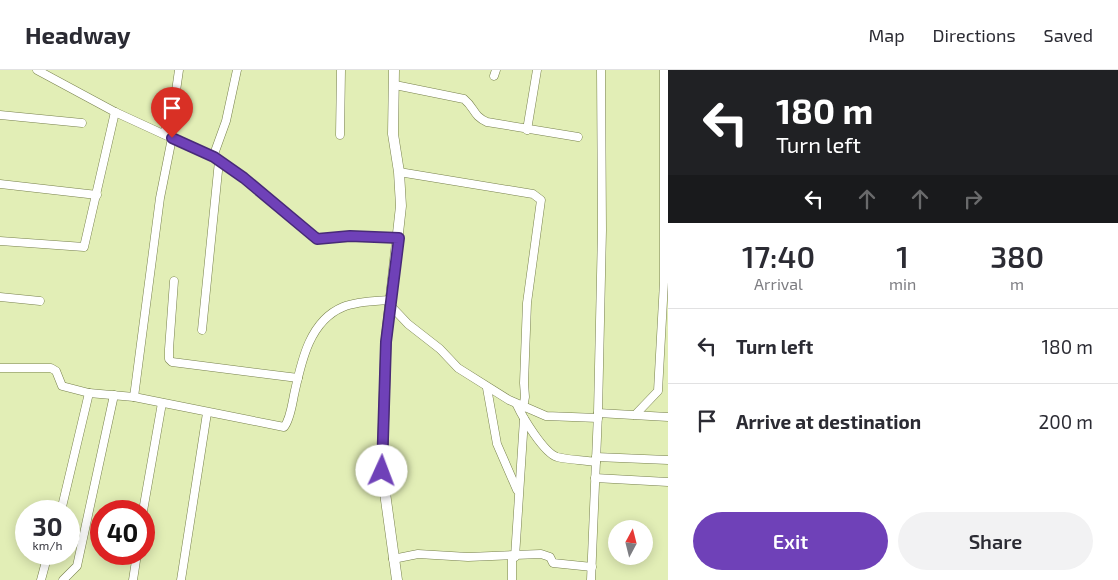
<!DOCTYPE html>
<style>
body{margin:0;font-family:"Exo 2",sans-serif;background:#f2f2f3;color:#2b2b33;height:100vh;display:flex;flex-direction:column;font-size:19px;white-space:nowrap}
*{box-sizing:border-box;margin:0}
p{font-size:16px;color:#7c7c81}
.icon{flex:none;width:28px;height:28px;fill:none;stroke:currentColor;stroke-width:2;stroke-linecap:round;stroke-linejoin:round}
.map{position:relative;flex:1;overflow:hidden}
.details{display:flex;flex-direction:column;background:#fff;width:450px}
.details>*{flex:none}
.hud{background:#202124;color:#fff;overflow:hidden}
.needle{width:32px;rotate:7deg}
.fabs{position:absolute;left:608px;top:450px;display:grid;gap:10px}
.fabs a{display:grid;place-items:center;width:45px;height:45px;border-radius:50%;background:#fff;box-shadow:0 2px 12px #0003;font-size:25px}
.speed{position:absolute;left:15px;top:430px;display:flex;gap:10px;font-size:25px;font-weight:700;text-align:center}
.speed>*{display:grid;place-content:center;width:65px;height:65px;border-radius:50%;background:#fff;box-shadow:0 2px 12px #0003;line-height:1}
.speed small{font-size:12px;font-weight:400}
.speed .limit{border:8px solid #d22;background:#fff;color:#111}
.pin{position:absolute;display:grid;place-items:center;width:42px;height:42px;color:#fff;margin:-51px -21px;border-radius:50% 50% 50% 0;rotate:-45deg;box-shadow:0 0 5px #0007}
.pin .icon{rotate:45deg}
.me{position:absolute;width:55px;margin:-28px;rotate:2deg;stroke-linejoin:round;filter:drop-shadow(0 0 4px #0008)}
.turn{display:flex;align-items:center;gap:18px;height:105px;padding:0 25px;font-size:22px}
.turn .icon{width:65px;height:65px;stroke-width:2.5}
.turn b{display:block;font-size:35px;line-height:42px}
.lanes{display:flex;align-items:center;height:48px;padding:0 25px;background:#0003;justify-content:center;gap:25px;direction:ltr}
.lanes .off{opacity:.35}
.eta{display:flex;justify-content:space-evenly;align-items:center;height:85px;text-align:center}
.eta b{font-size:30px;font-weight:600;line-height:35px}
.button{display:flex;gap:10px;margin-top:auto;padding:10px 25px}
.button a{flex:1;height:58px;border-radius:30px;background:#6f41b8;color:#fff;font-size:20px;font-weight:600;line-height:58px;text-align:center}
.button a+a{background:#f2f2f3;color:#2b2b33}
ul{padding:0;list-style:none}
li{display:flex;align-items:center;gap:15px;height:75px;padding:0 25px;border-top:1px solid #e1e1e2}
li div{flex:1}
li b{display:block;font-size:19px}
li em{font-style:normal}
header{display:flex;align-items:center;gap:30px;box-sizing:border-box;height:70px;padding:0 25px;background:#fff;border-bottom:1px solid #e1e1e2}
header strong{font-size:24px}
nav{display:flex;gap:28px;margin-inline-start:auto;font-size:18px}
main{display:flex;flex:1;min-height:0}
.map>svg:first-child{display:block}
.lines{fill:none;stroke-linecap:round;stroke-linejoin:round}
.street-casing{stroke:#77804c;stroke-width:9}
.secondary-casing{stroke:#77804c;stroke-width:11}
.street{stroke:#fff;stroke-width:8}
.secondary{stroke:#fff;stroke-width:10}
.route-casing{stroke:#482a78;stroke-width:12}
.route{stroke:#6f41b8;stroke-width:9}
</style>
<header>
<strong>Headway</strong>
<nav><a>Map</a><a>Directions</a><a>Saved</a></nav>
</header>
<main>
<div class="map">
<svg width="668" height="510" viewBox="0 0 668 510">
<rect width="100%" height="100%" fill="#e2eeb6"/>
<g class="lines">
<defs>
<g id="street">
<path d="M37,0L115,42L213,87L245,108L317,169L350,167L399,168"/>
<path d="M494,6L496,0"/>
<path d="M395,15L464,29C475,38 473,46 487,52L578,67"/>
<path d="M0,45L82,53"/>
<path d="M527,60L537,0"/>
<path d="M164,64L176,21L179,0"/>
<path d="M340,65L341,0"/>
<path d="M213,87L226,51L237,0"/>
<path d="M399,102L533,124L541,130L527,233L524,313L525,327L523,338"/>
<path d="M0,114L97,125"/>
<path d="M0,171L84,177L115,42"/>
<path d="M174,211L169,279V289L172,292L298,308"/>
<path d="M0,227L40,231"/>
<path d="M389,234L408,254L440,279L458,298L509,330L546,346L598,348"/>
<path d="M202,260L219,91"/>
<path d="M0,298H51L56,301L62,316L89,323L134,327L284,357C290,350 292,335 294,325C301,293 309,251 343,237C357,231 375,231 389,230"/>
<path d="M487,318L497,374L517,420"/>
<path d="M134,327L160,128L172,68"/>
<path d="M517,335C523,348 544,383 557,387C569,390 583,390 596,392"/>
<path d="M598,343L668,347"/>
<path d="M635,345L658,321L664,212V0"/>
<path d="M596,387L668,390"/>
<path d="M595,408L668,412"/>
<path d="M61,441L89,323"/>
<path d="M143,441L162,333"/>
<path d="M512,487V510"/>
<path d="M515,487L524,349"/>
<path d="M393,489L418,484L468,487L541,484L550,487L553,493L592,497"/>
<path d="M41,510L48,484"/>
<path d="M63,510L77,496L114,325"/>
<path d="M133,510L137,484"/>
<path d="M181,510L207,343"/>
<path d="M591,510L598,343L602,160L601,0"/>
</g>
<path id="secondary" d="M394,0L393,64L399,102L401,136L386,272L382,401L397,510"/>
</defs>
<use href="#street" class="street-casing"/>
<use href="#secondary" class="secondary-casing"/>
<use href="#street" class="street"/>
<use href="#secondary" class="secondary"/>
</g>
<g class="lines">
<defs>
<path id="route" d="M172,68L214,87L244,108L317,169L350,166L399,168L386,272L382,401"/>
</defs>
<use href="#route" class="route-casing"/>
<use href="#route" class="route"/>
</g>
</svg>
<div class="fabs">
<a><svg class="needle" viewBox="-14 -14 28 28"><path d="M0-13l5 13h-10z" fill="#e53935"/><path d="M0 13l5-13h-10z" fill="#7c7c81"/></svg></a>
</div>
<div class="speed"><div>30<small>km/h</small></div><div class="limit">40</div></div>
<div class="pin" style="left:172px;top:68px;background:#d93025"><svg class="icon" aria-label="arrive" viewBox="0 0 24 24"><path d="M6 21V4h12l-3 4 3 4H6"/></svg></div>
<svg class="me" style="left:382px;top:401px" viewBox="-20 -20 40 40"><circle r="19" fill="#fff"/><path d="M0-13L10 11 0 6-10 11z" fill="#6f41b8"/></svg>
</div>
<section class="details">
<div class="hud">
<div class="turn"><svg class="icon" aria-label="left" viewBox="0 0 24 24"><path d="M17 20v-9H6M10 6l-5 5 5 5"/></svg><div><b>180 m</b>Turn left</div></div>
<div class="lanes"><svg class="icon" aria-label="left" viewBox="0 0 24 24"><path d="M17 20v-9H6M10 6l-5 5 5 5"/></svg><svg class="icon off" aria-label="ahead" viewBox="0 0 24 24"><path d="M12 20V5M6 11l6-6 6 6"/></svg><svg class="icon off" aria-label="ahead" viewBox="0 0 24 24"><path d="M12 20V5M6 11l6-6 6 6"/></svg><svg class="icon off" aria-label="right" viewBox="0 0 24 24"><path d="M7 20v-9h11M14 6l5 5-5 5"/></svg></div>
</div>
<div class="eta">
<div><b>17:40</b><p>Arrival</p></div>
<div><b>1</b><p>min</p></div>
<div><b>380</b><p>m</p></div>
</div>
<ul>
<li><svg class="icon" aria-label="left" viewBox="0 0 24 24"><path d="M17 20v-9H6M10 6l-5 5 5 5"/></svg><div><b>Turn left</b></div><em>180 m</em></li>
<li><svg class="icon" aria-label="arrive" viewBox="0 0 24 24"><path d="M6 21V4h12l-3 4 3 4H6"/></svg><div><b>Arrive at destination</b></div><em>200 m</em></li>
</ul>
<div class="button"><a>Exit</a><a>Share</a></div>
</section>
</main>
